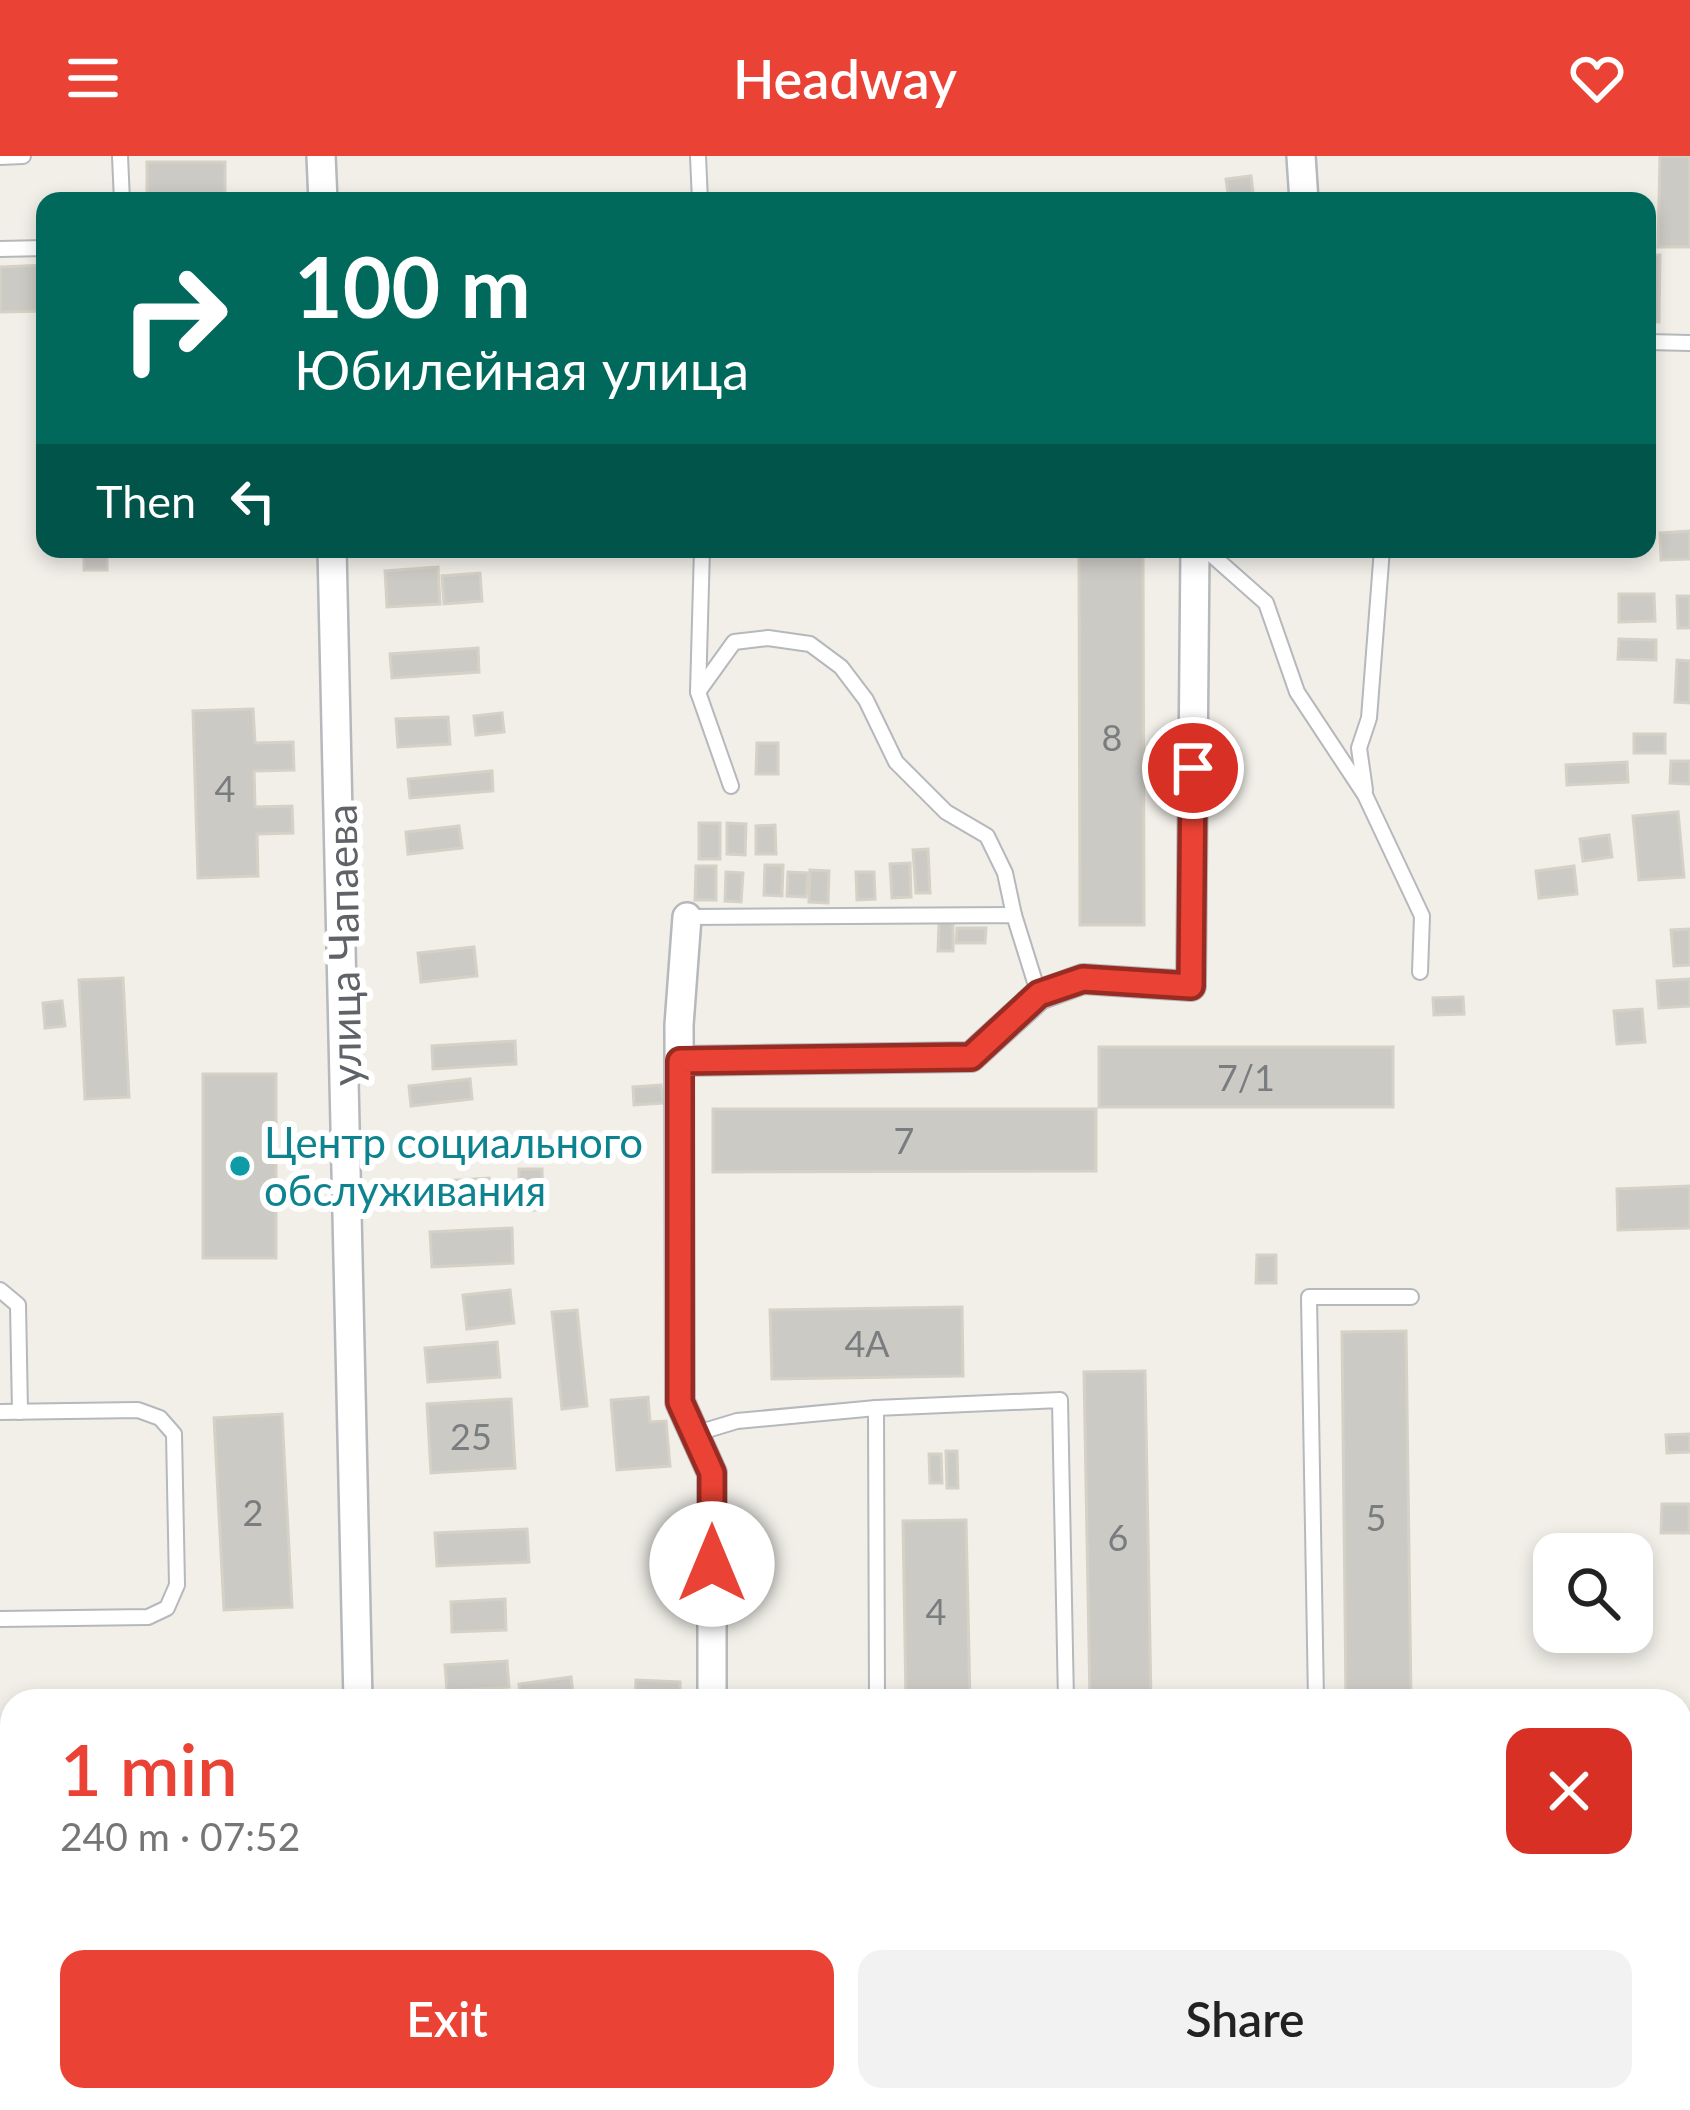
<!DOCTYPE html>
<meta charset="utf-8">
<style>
body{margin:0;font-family:Lato,sans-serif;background:#f2f2f2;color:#222;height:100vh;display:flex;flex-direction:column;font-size:45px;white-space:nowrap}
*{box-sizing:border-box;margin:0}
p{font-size:39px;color:#767676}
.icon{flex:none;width:66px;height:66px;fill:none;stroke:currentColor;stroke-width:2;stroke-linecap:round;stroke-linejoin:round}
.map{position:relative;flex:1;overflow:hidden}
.drawer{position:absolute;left:0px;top:1533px;width:1692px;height:423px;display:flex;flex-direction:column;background:#fff;border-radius:36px 36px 0 0;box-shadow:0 6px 18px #0003}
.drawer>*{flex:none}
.hud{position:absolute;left:36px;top:36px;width:1620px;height:366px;border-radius:24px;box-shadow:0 6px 18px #0003;background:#00695c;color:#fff;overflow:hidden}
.fabs{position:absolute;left:1533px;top:1377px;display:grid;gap:24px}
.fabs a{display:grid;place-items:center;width:120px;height:120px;border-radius:24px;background:#fff;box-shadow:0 6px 18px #0003;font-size:60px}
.pin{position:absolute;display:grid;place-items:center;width:102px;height:102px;color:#fff;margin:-51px;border:6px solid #fff;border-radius:50%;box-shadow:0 3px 12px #0007}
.me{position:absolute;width:132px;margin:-66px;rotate:0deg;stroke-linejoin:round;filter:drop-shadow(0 0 9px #0008)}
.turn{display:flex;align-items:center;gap:42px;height:252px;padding:0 60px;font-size:54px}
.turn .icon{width:156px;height:156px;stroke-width:2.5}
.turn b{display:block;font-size:84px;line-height:102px}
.then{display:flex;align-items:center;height:114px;padding:0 60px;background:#0003;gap:24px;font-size:45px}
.round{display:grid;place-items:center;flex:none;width:126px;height:126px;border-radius:24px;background:#f2f2f2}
.headline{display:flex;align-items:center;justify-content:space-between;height:204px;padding:0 60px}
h1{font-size:72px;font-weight:600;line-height:90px;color:#ea4335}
.cta{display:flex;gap:24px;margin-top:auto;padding:24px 60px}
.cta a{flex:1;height:138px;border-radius:24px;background:#ea4335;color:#fff;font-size:48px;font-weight:600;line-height:138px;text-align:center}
.cta a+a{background:#f2f2f2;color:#222}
header{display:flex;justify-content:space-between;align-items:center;height:156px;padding:0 60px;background:#ea4335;color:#fff;font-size:54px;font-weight:600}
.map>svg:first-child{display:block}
.building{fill:#cccac5;stroke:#d6d1c6;stroke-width:3}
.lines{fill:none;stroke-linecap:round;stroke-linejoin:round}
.service-casing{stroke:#b5b8bc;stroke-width:18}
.minor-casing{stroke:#b5b8bc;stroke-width:32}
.service{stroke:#fff;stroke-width:14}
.minor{stroke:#fff;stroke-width:27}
.route-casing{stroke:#982c22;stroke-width:30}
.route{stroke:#ea4335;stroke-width:21}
.culture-dot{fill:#0f9aa8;stroke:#fff;stroke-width:4.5}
.labels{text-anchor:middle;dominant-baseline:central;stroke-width:12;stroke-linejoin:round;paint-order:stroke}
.number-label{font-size:36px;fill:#7a7d7f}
.street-label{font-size:42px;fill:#5f6368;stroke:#fff}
.culture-label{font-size:42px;fill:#0d838f;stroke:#fff;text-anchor:start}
</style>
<header><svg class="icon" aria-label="menu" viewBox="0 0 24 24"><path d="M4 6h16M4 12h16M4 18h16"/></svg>Headway<svg class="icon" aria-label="heart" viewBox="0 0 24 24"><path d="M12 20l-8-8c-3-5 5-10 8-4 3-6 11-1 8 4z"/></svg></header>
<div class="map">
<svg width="1690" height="1954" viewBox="0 0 1690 1954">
<rect width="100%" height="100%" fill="#f1efe8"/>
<g class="building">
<path d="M1660,0H1690V91H1658Z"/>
<rect x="147" y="6" width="78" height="39"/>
<path d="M1251,20L1254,45H1229L1226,23Z"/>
<path d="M1647,99H1660L1659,166H1647Z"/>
<path d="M44,109L45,155L0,156V111Z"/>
<path d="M1690,375V403L1661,404L1660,377Z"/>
<rect x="84" y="393" width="23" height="21"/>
<path d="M1079,393H1143L1144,769H1080Z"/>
<path d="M438,411L440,448L387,451L385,415Z"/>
<path d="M480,417L482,445L444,448L442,420Z"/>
<path d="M1619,438H1654L1655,465L1619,466Z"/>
<path d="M1677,440H1690V472H1678Z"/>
<path d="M1619,483L1656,484V504L1618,503Z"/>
<path d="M478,492L479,516L392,522L390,498Z"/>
<path d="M1677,504L1690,505V547L1675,546Z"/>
<path d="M253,553L255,587L293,586L294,614L254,615L255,651L292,650L293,677L257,678L258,720L198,722L193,555Z"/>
<path d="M502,557L504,576L476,579L474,560Z"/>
<path d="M448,561L450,588L398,591L396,563Z"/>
<rect x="1634" y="578" width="31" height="19"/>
<path d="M757,587H778V618H756Z"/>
<path d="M1671,605H1690V628L1670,627Z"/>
<path d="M1627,606L1628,626L1567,629L1566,609Z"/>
<path d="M492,615L493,635L410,642L408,623Z"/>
<path d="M1678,656L1684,721L1639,724L1633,660Z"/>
<rect x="699" y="667" width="21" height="36"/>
<path d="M727,667L746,668L745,699L727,698Z"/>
<path d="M775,669L776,698H756V670Z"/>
<path d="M459,670L462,692L408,698L406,676Z"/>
<path d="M1609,679L1612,701L1583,705L1580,683Z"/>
<path d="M928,693L930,737H916L913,694Z"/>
<path d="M910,707L911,741L892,742L890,708Z"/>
<path d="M765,709H783L782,740L764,739Z"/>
<path d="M696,710H716V744H695Z"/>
<path d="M1574,710L1577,738L1539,742L1536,715Z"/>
<path d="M810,714L829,715L828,747L809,746Z"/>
<path d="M726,716L743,717L741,746L725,745Z"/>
<path d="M788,716L808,717L806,741L787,740Z"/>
<path d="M856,716H874L875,743L857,744Z"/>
<path d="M939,766L953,767V795H938Z"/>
<path d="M957,772H986L985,787H956Z"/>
<path d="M1690,773V809L1674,810L1671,774Z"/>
<path d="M474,791L477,820L421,826L418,797Z"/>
<path d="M123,822L129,941L85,943L79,824Z"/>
<path d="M1690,823V850L1659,852L1657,825Z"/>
<path d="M1463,841L1464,858L1434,859L1433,842Z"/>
<path d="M62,845L65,870L45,872L43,847Z"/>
<path d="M1642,853L1645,886L1617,888L1614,855Z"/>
<path d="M515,885L516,908L433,913L432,890Z"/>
<rect x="1099" y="891" width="294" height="60"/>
<rect x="203" y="918" width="73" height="184"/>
<path d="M470,923L472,943L411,950L409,930Z"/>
<path d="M661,929L663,947L634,949L633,931Z"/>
<path d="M713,953H1096V1015L713,1016Z"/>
<path d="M519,1013H542L543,1054H519Z"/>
<path d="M489,1022L490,1038L432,1043L430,1026Z"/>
<path d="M1690,1030V1072L1618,1074L1617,1033Z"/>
<path d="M512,1072L513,1107L432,1111L430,1076Z"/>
<path d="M1257,1099H1276V1127H1256Z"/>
<path d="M510,1134L514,1167L467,1173L463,1139Z"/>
<path d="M962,1151L963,1220L772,1223L770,1154Z"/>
<path d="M577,1154L587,1250L562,1253L552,1156Z"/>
<path d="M1406,1175L1411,1545H1346L1342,1176Z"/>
<path d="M497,1186L500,1221L428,1226L425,1192Z"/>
<path d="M1145,1215L1151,1545H1090L1084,1216Z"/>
<path d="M648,1241L650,1266L666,1265L670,1310L617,1314L611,1244Z"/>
<path d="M511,1243L515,1312L431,1317L427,1248Z"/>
<path d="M282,1258L292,1451L224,1454L214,1262Z"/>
<path d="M1690,1278V1296L1667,1297L1666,1279Z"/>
<path d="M946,1295H957L958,1332H947Z"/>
<path d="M929,1298H941L942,1327H930Z"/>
<path d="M1662,1348H1689V1377H1661Z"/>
<path d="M966,1364L970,1545H906L903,1365Z"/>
<path d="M527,1373L529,1406L437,1410L435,1377Z"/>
<path d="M505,1443L506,1474L452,1476L451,1446Z"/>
<path d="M507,1505L509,1531L447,1535L445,1509Z"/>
<path d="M571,1521L574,1545H521L519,1528Z"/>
<path d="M636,1524L680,1526V1545H635Z"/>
<path d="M1683,1587H1690V1659H1684Z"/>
<path d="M1690,1736V1794H1680V1737Z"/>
<path d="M1680,1922H1690V1954H1666V1944H1680Z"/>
</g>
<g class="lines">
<defs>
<g id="service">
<path d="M120,0L122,45"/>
<path d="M698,0L700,45"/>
<path d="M0,1L23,0"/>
<path d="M0,93L45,92"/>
<path d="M1647,186L1690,187"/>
<path d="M702,393L698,536L731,630"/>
<path d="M1205,393L1266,447L1297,536L1365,639L1422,760L1420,816"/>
<path d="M698,536L734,486L768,482L810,488L841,511L866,544L896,606L946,656L987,680L1005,717L1014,759"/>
<path d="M1365,634L1359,592L1369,562L1382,393"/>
<path d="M687,761L1014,759L1039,839"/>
<path d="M0,1134L18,1149L20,1256"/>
<path d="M0,1256L138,1254L160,1262L174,1278L177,1429L167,1452L148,1461L0,1463"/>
<path d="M694,1278L737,1265L876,1252"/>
<path d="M877,1545L876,1252L1060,1244L1066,1545"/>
<path d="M1316,1545L1309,1141H1411"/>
<path d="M47,1944V1954"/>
</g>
<g id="minor">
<path d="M321,0L323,45"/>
<path d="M1301,0L1304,45"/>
<path d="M332,393L358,1545"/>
<path d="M687,761L679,869L680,1246L712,1317V1545"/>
<path d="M680,905L971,901L1039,839L1083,823L1191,830L1195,393"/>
<path d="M0,1941H12"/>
<path d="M366,1944V1954"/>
<path d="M709,1954V1944"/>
</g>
</defs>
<use href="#service" class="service-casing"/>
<use href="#minor" class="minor-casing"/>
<use href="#service" class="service"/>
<use href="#minor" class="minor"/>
</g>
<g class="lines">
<defs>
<path id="route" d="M712,1408V1317L680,1246V905L971,901L1039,838L1083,823L1191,830L1193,612"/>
</defs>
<use href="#route" class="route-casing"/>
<use href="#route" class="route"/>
</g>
<circle class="culture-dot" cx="240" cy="1010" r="12"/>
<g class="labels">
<g class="number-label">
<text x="1112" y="581">8</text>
<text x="225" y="632">4</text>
<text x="1246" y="921">7/1</text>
<text x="904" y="984">7</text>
<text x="867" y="1187">4А</text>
<text x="471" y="1280">25</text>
<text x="253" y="1356">2</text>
<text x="1376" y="1361">5</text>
<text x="1118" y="1381">6</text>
<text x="936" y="1455">4</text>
</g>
<g class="street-label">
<text transform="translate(343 789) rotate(-91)">улица Чапаева</text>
</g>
<g class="culture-label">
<text x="264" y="986">Центр социального<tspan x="264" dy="48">обслуживания</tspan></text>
</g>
</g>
</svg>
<div class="fabs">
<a><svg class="icon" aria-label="search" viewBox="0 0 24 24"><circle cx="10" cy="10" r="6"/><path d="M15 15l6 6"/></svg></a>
</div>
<div class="pin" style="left:1193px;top:612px;background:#d93025"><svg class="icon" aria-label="arrive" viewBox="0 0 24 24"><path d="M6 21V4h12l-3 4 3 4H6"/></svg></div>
<svg class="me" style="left:712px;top:1408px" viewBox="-20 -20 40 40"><circle r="19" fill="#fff"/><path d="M0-13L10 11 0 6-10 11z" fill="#ea4335"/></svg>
<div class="hud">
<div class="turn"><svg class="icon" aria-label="right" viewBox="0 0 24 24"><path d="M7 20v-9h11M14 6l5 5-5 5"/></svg><div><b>100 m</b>Юбилейная улица</div></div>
<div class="then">Then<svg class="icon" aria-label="left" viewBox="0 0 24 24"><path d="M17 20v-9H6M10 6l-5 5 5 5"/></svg></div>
</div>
<section class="drawer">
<div class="headline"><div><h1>1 min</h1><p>240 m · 07:52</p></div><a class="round" style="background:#d93025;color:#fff"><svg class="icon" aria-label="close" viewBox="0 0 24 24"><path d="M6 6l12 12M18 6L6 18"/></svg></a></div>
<div class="cta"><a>Exit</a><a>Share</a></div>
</section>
</div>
